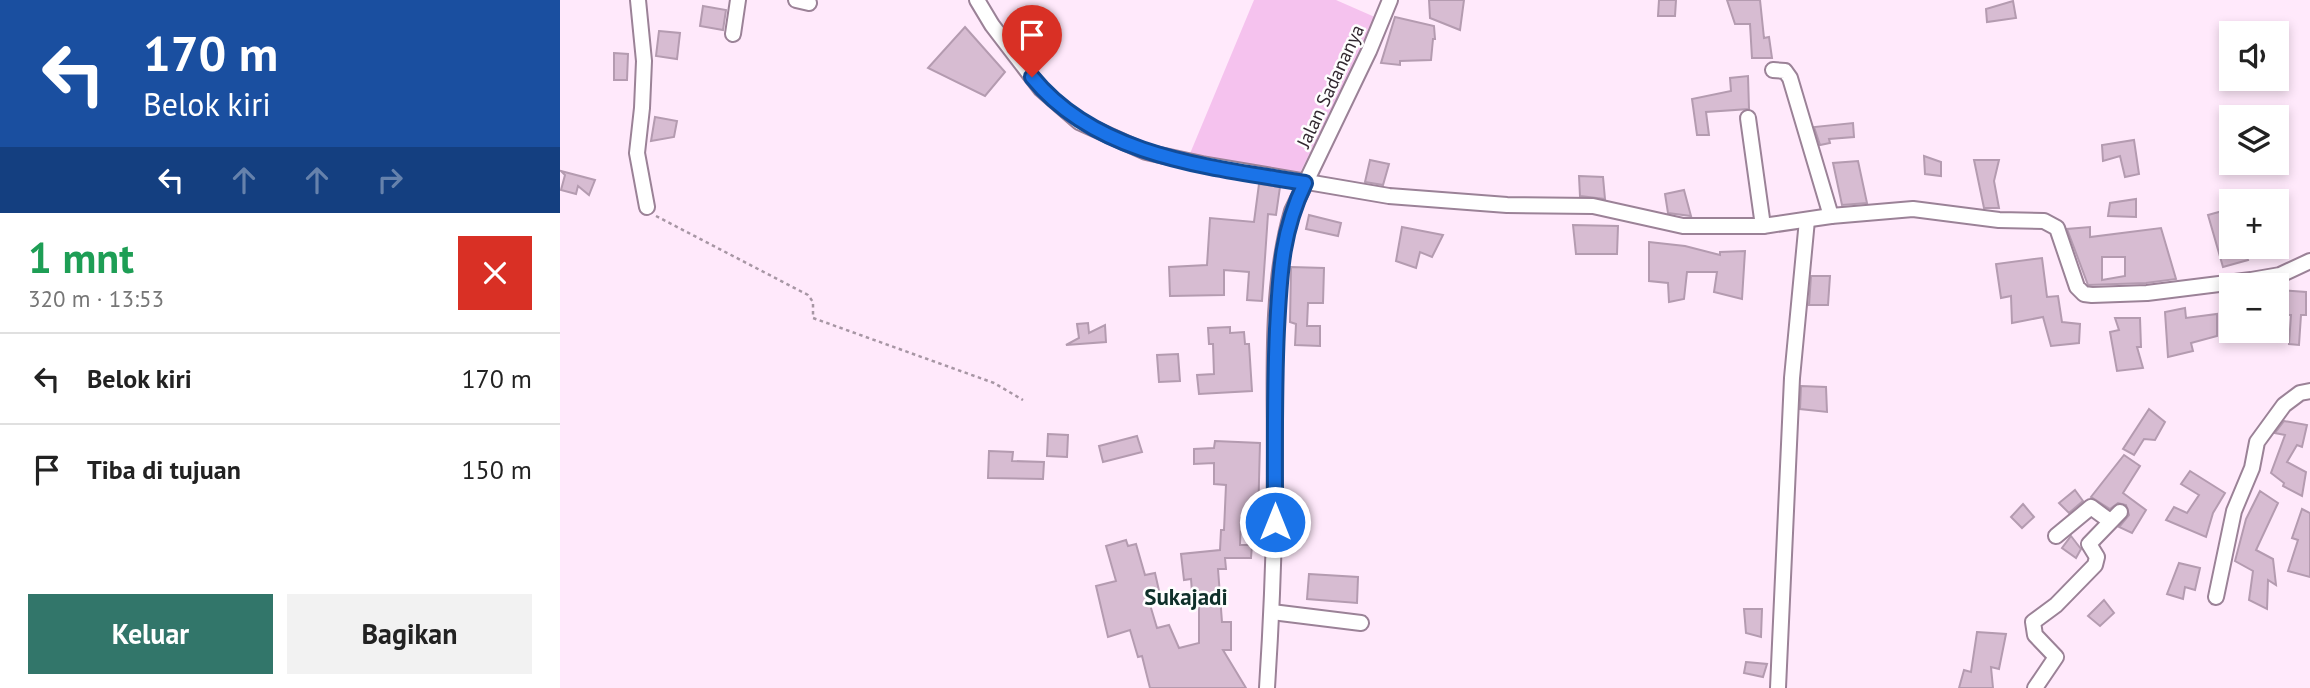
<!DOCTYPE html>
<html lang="id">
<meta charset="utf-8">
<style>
body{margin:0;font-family:"PT Sans",sans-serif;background:#f2f2f2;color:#222;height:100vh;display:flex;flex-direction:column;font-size:26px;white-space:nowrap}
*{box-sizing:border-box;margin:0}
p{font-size:23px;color:#767676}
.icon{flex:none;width:38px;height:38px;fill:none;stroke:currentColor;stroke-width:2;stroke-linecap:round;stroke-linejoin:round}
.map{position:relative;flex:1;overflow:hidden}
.drawer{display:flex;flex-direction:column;background:#fff;width:560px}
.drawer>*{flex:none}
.top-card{background:#1a4fa0;color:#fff;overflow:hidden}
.fabs{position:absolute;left:1659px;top:21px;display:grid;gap:14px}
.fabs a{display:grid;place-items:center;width:70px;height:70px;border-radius:0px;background:#fff;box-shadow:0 4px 10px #0003;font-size:35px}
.pin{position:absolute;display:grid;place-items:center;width:60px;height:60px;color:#fff;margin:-72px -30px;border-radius:50% 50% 50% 0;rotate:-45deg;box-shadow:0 0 7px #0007}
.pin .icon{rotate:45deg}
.me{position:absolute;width:77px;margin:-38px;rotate:0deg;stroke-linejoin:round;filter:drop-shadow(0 0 5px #0008)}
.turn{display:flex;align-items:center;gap:24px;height:147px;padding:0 28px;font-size:32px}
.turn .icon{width:91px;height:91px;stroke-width:2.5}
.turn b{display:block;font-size:49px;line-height:60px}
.lanes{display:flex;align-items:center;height:66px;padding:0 28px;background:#0003;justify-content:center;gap:35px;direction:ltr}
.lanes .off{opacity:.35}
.round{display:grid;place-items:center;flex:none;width:74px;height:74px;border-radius:0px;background:#f2f2f2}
.headline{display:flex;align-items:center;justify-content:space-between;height:119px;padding:0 28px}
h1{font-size:42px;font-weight:600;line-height:52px;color:#1e9e55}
.primary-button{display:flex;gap:14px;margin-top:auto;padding:14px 28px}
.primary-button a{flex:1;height:80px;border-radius:0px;background:#32766a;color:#fff;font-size:28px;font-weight:600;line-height:80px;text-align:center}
.primary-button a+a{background:#f2f2f2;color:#222}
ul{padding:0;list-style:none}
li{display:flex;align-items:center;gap:21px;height:91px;padding:0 28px;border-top:2px solid #e0e0e0}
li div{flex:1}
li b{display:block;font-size:26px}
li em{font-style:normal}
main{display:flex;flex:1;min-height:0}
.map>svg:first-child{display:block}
.green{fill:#f5c2ee}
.building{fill:#d7bcd2;stroke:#b49bb0;stroke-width:2;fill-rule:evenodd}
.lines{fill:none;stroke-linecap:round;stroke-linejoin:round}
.minor-casing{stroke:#9b8297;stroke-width:18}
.path{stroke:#a796a4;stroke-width:2.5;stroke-dasharray:3.5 3.5;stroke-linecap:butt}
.minor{stroke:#fff;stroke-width:14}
.route-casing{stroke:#114b97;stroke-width:18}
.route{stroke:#1a73e8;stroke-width:12}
.labels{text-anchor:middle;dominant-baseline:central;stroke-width:5;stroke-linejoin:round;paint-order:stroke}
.street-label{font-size:19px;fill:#31272f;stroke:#fefefe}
.quarter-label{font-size:23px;font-weight:bold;fill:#0f302a;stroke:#fefefe}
</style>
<main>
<section class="drawer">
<div class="top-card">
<div class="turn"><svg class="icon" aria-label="left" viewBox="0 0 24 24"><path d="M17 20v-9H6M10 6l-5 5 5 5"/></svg><div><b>170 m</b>Belok kiri</div></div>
<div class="lanes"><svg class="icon" aria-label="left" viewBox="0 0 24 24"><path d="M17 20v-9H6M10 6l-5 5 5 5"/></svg><svg class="icon off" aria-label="ahead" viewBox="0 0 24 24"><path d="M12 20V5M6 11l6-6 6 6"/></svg><svg class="icon off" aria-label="ahead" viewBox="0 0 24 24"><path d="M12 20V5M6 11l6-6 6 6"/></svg><svg class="icon off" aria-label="right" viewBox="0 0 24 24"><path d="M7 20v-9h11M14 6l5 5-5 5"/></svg></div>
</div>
<div class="headline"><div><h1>1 mnt</h1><p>320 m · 13:53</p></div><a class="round" style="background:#d93025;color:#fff"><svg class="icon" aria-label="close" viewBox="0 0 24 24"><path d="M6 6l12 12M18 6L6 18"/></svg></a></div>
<ul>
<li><svg class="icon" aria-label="left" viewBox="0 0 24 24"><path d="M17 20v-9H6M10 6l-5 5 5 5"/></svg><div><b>Belok kiri</b></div><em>170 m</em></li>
<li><svg class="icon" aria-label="arrive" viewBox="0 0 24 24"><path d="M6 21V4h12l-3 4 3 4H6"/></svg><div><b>Tiba di tujuan</b></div><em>150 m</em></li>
</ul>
<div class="primary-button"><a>Keluar</a><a>Bagikan</a></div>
</section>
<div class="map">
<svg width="1750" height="688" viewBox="0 0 1750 688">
<rect width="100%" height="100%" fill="#ffe9fb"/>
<path class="green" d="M694,0H776L817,18L737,179L629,156Z"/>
<g class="building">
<path d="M869,0H904L900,30L870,18Z"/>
<path d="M1099,0H1116L1115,16H1098Z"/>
<path d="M1167,0H1200L1204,38L1209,37L1212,58H1192L1190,24H1175Z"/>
<path d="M1453,1L1456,18L1427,22L1426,9Z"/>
<path d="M143,6L166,10L163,30L140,26Z"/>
<path d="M835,17L874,26L875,39H873L871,60L840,61V65L821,63Z"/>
<path d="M405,27L445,72L425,96L368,68Z"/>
<path d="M99,31L120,33L117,59L96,56Z"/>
<path d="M54,53L68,54L67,80H54Z"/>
<path d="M1188,76L1189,109L1146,112L1149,135H1137L1132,99L1171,91L1170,78Z"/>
<path d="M95,117L117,121L114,137L91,141Z"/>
<path d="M1293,123L1294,137L1269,139L1270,143L1260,145L1254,127Z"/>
<path d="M1574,140L1579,174L1565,177L1560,156L1543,161L1542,145Z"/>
<path d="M1364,156L1381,162V176L1365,174Z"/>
<path d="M810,160L829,164L823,185L805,182Z"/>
<path d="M1414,160H1439L1434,181L1439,208H1424Z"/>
<path d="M1298,161L1307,203L1282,205L1273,163Z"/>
<path d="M1,171L35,180L29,195L18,186L16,194L1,190L5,175Z"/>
<path d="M1019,176L1043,177L1045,199L1020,196Z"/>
<path d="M699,184L720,187L716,215L708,214L702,301L687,300L689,272L664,270V295L610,296L609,267L647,265L650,218L694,222Z"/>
<path d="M1124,190L1131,216L1108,213L1105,194Z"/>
<path d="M1576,199V217L1548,216L1550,203Z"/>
<path d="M1666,210L1671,231V247H1683L1688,260L1663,267L1648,215Z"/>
<path d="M749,215L781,223L778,236L746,229Z"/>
<path d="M1013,225L1058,226L1057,254H1016Z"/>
<path d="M842,227L883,235L872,257L860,252L856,268L836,261Z"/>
<path d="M1530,227V237L1601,228L1616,279L1586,283L1528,285L1507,229ZM1542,257H1565V276L1542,280Z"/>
<path d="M1089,242L1125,246L1160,255V252L1185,251L1182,299L1154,292L1157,272H1127L1124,299L1109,302L1108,283L1089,281Z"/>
<path d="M1482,258L1487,297L1498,296L1502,322L1520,324L1519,343L1491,346L1483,317L1452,323L1451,296L1441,298L1436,264Z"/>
<path d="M731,267L764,268L763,303H748L747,326H760V346L735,345L736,324L730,322Z"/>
<path d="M1251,276H1270L1268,305H1249Z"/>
<path d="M1720,290L1746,292V315H1741L1739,345L1729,344L1731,315H1717Z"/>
<path d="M1625,308L1626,318L1657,314V336L1631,343L1633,351L1608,357L1605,312Z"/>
<path d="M1555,318H1580L1581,347H1577L1583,368L1557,371L1550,332L1559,330Z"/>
<path d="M528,323L529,333L545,325L546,342L506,345L519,338L517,324Z"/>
<path d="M670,327V333L684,332L685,344H689L692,391L639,394L637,375L654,374L653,344H649L648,328Z"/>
<path d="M618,354L620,381L599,382L597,355Z"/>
<path d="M1241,386L1266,387L1267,412L1240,409Z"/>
<path d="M1589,409L1605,422L1595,440L1584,439L1574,455L1563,449Z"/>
<path d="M1724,421L1747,425L1742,447L1737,445L1727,462L1746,472L1742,496L1723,486L1724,483L1711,473L1725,435L1715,433Z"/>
<path d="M488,434L508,435L507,457L487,456Z"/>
<path d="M577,436L582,452L543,462L539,446Z"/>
<path d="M655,441L700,443L698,519L681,518L680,545H692L691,558H665L666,569H658L662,622H671V650H663L686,688H590L582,656L578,657L570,630L548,637L536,586L556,581L546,546L566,540L568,546L576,544L585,575L595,573L600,595L588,598L597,628L609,625L619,648L639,643V606H633L631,579L624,580L621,554L660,550L661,530H664L666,485L654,484V463L634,464V449L654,448Z"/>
<path d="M429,451L453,452L452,461L484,462L483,479L428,478Z"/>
<path d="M1564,455L1580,466L1563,493L1586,510L1572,533L1559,527L1569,515L1566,505L1558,503L1550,509L1531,497Z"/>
<path d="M1630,471L1665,493L1653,513L1646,537L1606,520L1614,507L1627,513L1639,495L1621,484Z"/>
<path d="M1515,490L1523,501L1509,513L1499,503Z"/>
<path d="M1700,491L1718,503L1696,550L1713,559L1716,585L1708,580L1707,609L1689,600L1693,571L1675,561L1686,519Z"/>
<path d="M1463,504L1474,517L1462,528L1451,517Z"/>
<path d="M1742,509L1750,513V577L1728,571L1738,540L1732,538Z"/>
<path d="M1511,536L1521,549L1516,558L1502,548Z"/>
<path d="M1619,563L1640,568L1635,590L1625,587L1623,599L1607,594Z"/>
<path d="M749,574L798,577L797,603L747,599Z"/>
<path d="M1544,600L1554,613L1540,626L1528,616Z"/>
<path d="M1184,609H1202L1201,637L1186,633Z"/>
<path d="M1417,632L1446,634L1439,669L1431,667L1433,688H1399L1404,670L1411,672Z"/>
<path d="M1186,662L1207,664L1203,677L1184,673Z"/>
</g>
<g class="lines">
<defs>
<g id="minor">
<path d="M78,0L84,61L82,108L77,153L87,207"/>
<path d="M236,0L249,3"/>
<path d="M417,0L432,25L481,89L519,122L586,152L642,164L829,196L947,205L1033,206L1123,226H1203L1271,216L1353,209L1439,220L1484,221L1497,228L1517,287L1524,294L1532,295L1587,293L1691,280L1720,275L1750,261"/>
<path d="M173,34L178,0"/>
<path d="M1213,70L1225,71L1230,78L1271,216"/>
<path d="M1188,118L1203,226"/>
<path d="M1496,536L1531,507L1550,521"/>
<path d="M1656,597L1674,511L1692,468L1697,442L1724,405L1740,393L1750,391"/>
<path d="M712,612L801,623"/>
<path d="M707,688C712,610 715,533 715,454C715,376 710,287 732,211L809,51L830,0"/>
<path d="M1218,688L1232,378L1247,220"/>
<path d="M1475,688L1496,657L1475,635L1473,622L1496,605L1535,565L1537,557L1529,544L1560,512"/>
</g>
</defs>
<use href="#minor" class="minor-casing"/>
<path class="path" d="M96,216L248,295L253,302V318L434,383L463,400"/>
<use href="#minor" class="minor"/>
</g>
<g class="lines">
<defs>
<path id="route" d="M472,77C537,157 649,167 745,183C721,233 720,275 717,329C714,393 715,458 715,522"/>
</defs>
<use href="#route" class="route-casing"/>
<use href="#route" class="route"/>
</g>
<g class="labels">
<g class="street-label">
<text transform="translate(770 86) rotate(-65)">Jalan Sadananya</text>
</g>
<g class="quarter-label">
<text x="626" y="596">Sukajadi</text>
</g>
</g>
</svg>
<div class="fabs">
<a><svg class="icon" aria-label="sound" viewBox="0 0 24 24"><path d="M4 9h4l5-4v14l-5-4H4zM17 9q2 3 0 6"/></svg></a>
<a><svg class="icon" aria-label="layers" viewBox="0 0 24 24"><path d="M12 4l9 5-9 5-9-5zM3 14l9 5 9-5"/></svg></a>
<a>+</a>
<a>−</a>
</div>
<div class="pin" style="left:472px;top:77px;background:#d93025"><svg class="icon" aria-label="arrive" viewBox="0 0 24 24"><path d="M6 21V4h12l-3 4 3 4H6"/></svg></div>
<svg class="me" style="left:715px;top:522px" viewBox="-20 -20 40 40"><circle r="17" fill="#1a73e8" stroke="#fff" stroke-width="3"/><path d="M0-11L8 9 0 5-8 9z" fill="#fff"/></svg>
</div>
</main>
